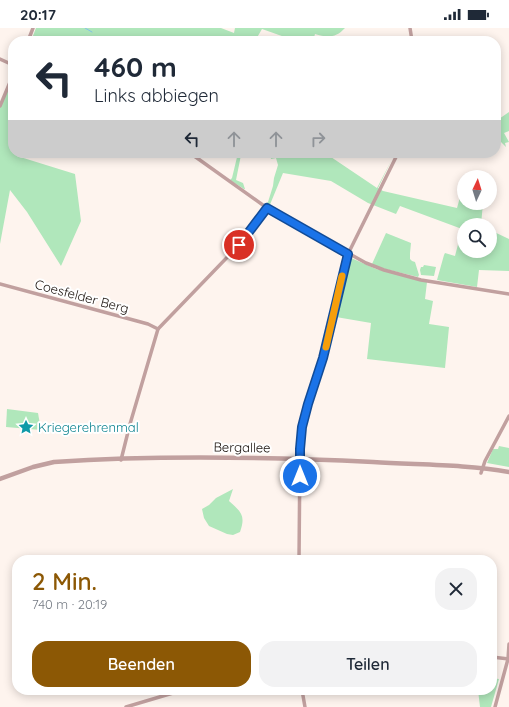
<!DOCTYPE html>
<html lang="de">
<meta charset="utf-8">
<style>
body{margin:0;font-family:Quicksand,sans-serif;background:#f2f2f3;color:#1f2937;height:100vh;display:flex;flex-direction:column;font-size:15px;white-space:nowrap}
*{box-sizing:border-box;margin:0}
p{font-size:13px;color:#747a83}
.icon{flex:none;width:22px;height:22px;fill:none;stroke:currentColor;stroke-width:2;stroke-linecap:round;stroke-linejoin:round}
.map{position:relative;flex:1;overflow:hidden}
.side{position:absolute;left:12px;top:527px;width:485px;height:140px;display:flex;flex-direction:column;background:#fff;border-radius:16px;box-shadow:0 2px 10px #0003}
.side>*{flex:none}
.hud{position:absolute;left:8px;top:8px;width:493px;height:122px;border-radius:16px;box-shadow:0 2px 10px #0003;background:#fff;color:#1f2937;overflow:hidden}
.needle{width:26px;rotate:4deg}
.controls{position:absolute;left:457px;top:142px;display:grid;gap:8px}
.controls a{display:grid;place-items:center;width:40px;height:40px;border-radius:50%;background:#fff;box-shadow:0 2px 10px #0003;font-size:20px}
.pin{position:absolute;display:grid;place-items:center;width:34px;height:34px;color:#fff;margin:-17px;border:2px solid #fff;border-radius:50%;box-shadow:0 1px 4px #0007}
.me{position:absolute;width:44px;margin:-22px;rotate:0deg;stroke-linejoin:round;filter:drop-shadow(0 0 3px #0008)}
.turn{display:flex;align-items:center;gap:14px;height:84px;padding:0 20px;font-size:18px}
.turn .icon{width:52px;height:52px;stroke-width:2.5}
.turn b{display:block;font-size:28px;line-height:34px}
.lanes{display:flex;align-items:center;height:38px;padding:0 20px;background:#0003;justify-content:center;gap:20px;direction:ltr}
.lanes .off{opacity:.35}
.round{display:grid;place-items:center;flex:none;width:42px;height:42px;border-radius:16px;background:#f2f2f3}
.head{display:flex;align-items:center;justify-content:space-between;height:68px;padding:0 20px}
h1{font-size:24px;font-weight:600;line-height:30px;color:#8c5805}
.cta{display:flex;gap:8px;margin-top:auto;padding:8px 20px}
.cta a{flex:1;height:46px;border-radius:16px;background:#8c5805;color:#fff;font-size:16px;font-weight:600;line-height:46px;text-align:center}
.cta a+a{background:#f2f2f3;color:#1f2937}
.status{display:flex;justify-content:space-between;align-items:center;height:28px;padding:0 20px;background:#fff;direction:ltr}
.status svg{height:11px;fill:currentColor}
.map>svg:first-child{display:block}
.green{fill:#b0e7bb}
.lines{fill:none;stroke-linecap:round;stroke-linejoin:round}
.stream{stroke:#83c1ea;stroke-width:1}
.minor{stroke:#c1a09f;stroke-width:3.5}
.tertiary{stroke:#c1a09f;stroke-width:4.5}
.route-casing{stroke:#114b97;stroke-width:10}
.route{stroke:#1a73e8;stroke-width:7}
.slow{stroke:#f59e0b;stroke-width:7}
.labels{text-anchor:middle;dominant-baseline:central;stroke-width:4;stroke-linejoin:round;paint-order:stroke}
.street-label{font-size:13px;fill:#170f0a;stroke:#fff}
.culture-label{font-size:13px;fill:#0d838f;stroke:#fff;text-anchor:start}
</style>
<div class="status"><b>20:17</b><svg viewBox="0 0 49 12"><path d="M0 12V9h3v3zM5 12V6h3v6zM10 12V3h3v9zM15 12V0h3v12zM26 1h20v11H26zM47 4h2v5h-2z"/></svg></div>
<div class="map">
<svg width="509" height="679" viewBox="0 0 509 679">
<rect width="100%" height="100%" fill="#fef4ee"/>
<g class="green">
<path d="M36,0H221L234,5L235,0H345C336,10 327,10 315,6L313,13H296L262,1L255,13H31Z"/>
<path d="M13,51V125H17V128L75,146L81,193L61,238L27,184L10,162L0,216V79Z"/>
<path d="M509,84V103L504,105L509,114L505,115L506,119L501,114L496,113V93Z"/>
<path d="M238,125H253L251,129L241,127L236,152L243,155L245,161H244L230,152L232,150Z"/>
<path d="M270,125H325L377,160L391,133L378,160L383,163L457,180L462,162L464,163V175H483L481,197H464V223H490V202L509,211V243L479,242L477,259L437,252L444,227L445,225L455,228L462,201L400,178L396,186L368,175L331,153L283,145L269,179L265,176L268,174L273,158L274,150L278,137L276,130L271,131Z"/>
<path d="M386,205L411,215L410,225V231L412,233L415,234L419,247L418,249L377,239L372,236Z"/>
<path d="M349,229L376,241L427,254L425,271L433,273L429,296L449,299L445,340L367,331L371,295L336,289Z"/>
<path d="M424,237L436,239L434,248L421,247L420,242L421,239H423Z"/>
<path d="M7,381L38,385L41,402L6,399Z"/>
<path d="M499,418L509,420V439L487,435L493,421H498Z"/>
<path d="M233,461L229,473C241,484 246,487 240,504L233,507L227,506L209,498L204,490L202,481L209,477L216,470Z"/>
<path d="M492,650L499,651L491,679H480L478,662H492Z"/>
</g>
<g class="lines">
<path class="stream" d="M85,0L92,4"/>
<g class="minor">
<path d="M410,0L412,13"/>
<path d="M28,13L33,0"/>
<path d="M0,31L13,37"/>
<path d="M0,78L13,47"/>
<path d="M190,125L267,180L366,235L384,242L421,252L509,266"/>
<path d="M0,256L137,293L148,296L158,301"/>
<path d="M121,432L130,396L158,301L239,217L267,180"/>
<path d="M481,445L485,433L509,388"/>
<path d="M299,532L300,421C302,389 314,361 323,332C332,300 338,267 344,235L348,226L398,125"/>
<path d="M492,629L509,631"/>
<path d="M302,662L305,679"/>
<path d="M126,679L183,662"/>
<path d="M495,679L508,631L509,616"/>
</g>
<path class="tertiary" d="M0,451L33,439L54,434C160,427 267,429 373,434C418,437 464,436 509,444"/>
</g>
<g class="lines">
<defs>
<path id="route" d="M239,217L267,180L348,226L323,330L308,376L302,399L300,421V448"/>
</defs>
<use href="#route" class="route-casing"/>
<use href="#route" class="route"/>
<path class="slow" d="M326,319L342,248"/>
</g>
<defs>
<symbol id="sight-bare" viewBox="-9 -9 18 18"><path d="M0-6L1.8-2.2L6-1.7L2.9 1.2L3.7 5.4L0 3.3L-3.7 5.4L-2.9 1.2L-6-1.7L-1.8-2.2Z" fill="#0f9aa8" stroke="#fff" stroke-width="2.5" paint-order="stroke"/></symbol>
</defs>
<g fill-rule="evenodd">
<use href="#sight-bare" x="15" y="388" width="22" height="22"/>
</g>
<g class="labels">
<g class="street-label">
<text transform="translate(82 268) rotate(15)">Coesfelder Berg</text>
<text transform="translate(242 419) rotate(1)">Bergallee</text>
</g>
<g class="culture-label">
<text x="38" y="399">Kriegerehrenmal</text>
</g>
</g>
</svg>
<div class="controls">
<a><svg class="needle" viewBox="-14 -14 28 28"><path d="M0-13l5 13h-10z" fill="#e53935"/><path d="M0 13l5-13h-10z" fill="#747a83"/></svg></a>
<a><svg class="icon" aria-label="search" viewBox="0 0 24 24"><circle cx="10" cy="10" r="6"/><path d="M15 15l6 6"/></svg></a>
</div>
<div class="pin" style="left:239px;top:217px;background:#d93025"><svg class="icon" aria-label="arrive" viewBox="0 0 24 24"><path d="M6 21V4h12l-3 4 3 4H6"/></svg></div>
<svg class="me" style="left:300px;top:448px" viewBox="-20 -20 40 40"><circle r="17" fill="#1a73e8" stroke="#fff" stroke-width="3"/><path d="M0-11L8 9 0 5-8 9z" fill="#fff"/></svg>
<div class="hud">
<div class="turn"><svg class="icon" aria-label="left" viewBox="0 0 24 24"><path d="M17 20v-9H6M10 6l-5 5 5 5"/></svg><div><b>460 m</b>Links abbiegen</div></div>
<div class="lanes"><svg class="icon" aria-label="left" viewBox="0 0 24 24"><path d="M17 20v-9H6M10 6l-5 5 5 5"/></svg><svg class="icon off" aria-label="ahead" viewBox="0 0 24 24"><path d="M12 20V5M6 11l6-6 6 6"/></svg><svg class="icon off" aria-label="ahead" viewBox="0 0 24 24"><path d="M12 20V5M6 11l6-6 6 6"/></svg><svg class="icon off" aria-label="right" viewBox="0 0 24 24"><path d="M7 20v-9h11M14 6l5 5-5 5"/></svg></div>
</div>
<section class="side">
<div class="head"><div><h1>2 Min.</h1><p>740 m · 20:19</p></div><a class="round"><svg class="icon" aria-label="close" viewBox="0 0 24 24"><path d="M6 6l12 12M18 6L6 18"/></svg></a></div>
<div class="cta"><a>Beenden</a><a>Teilen</a></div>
</section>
</div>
